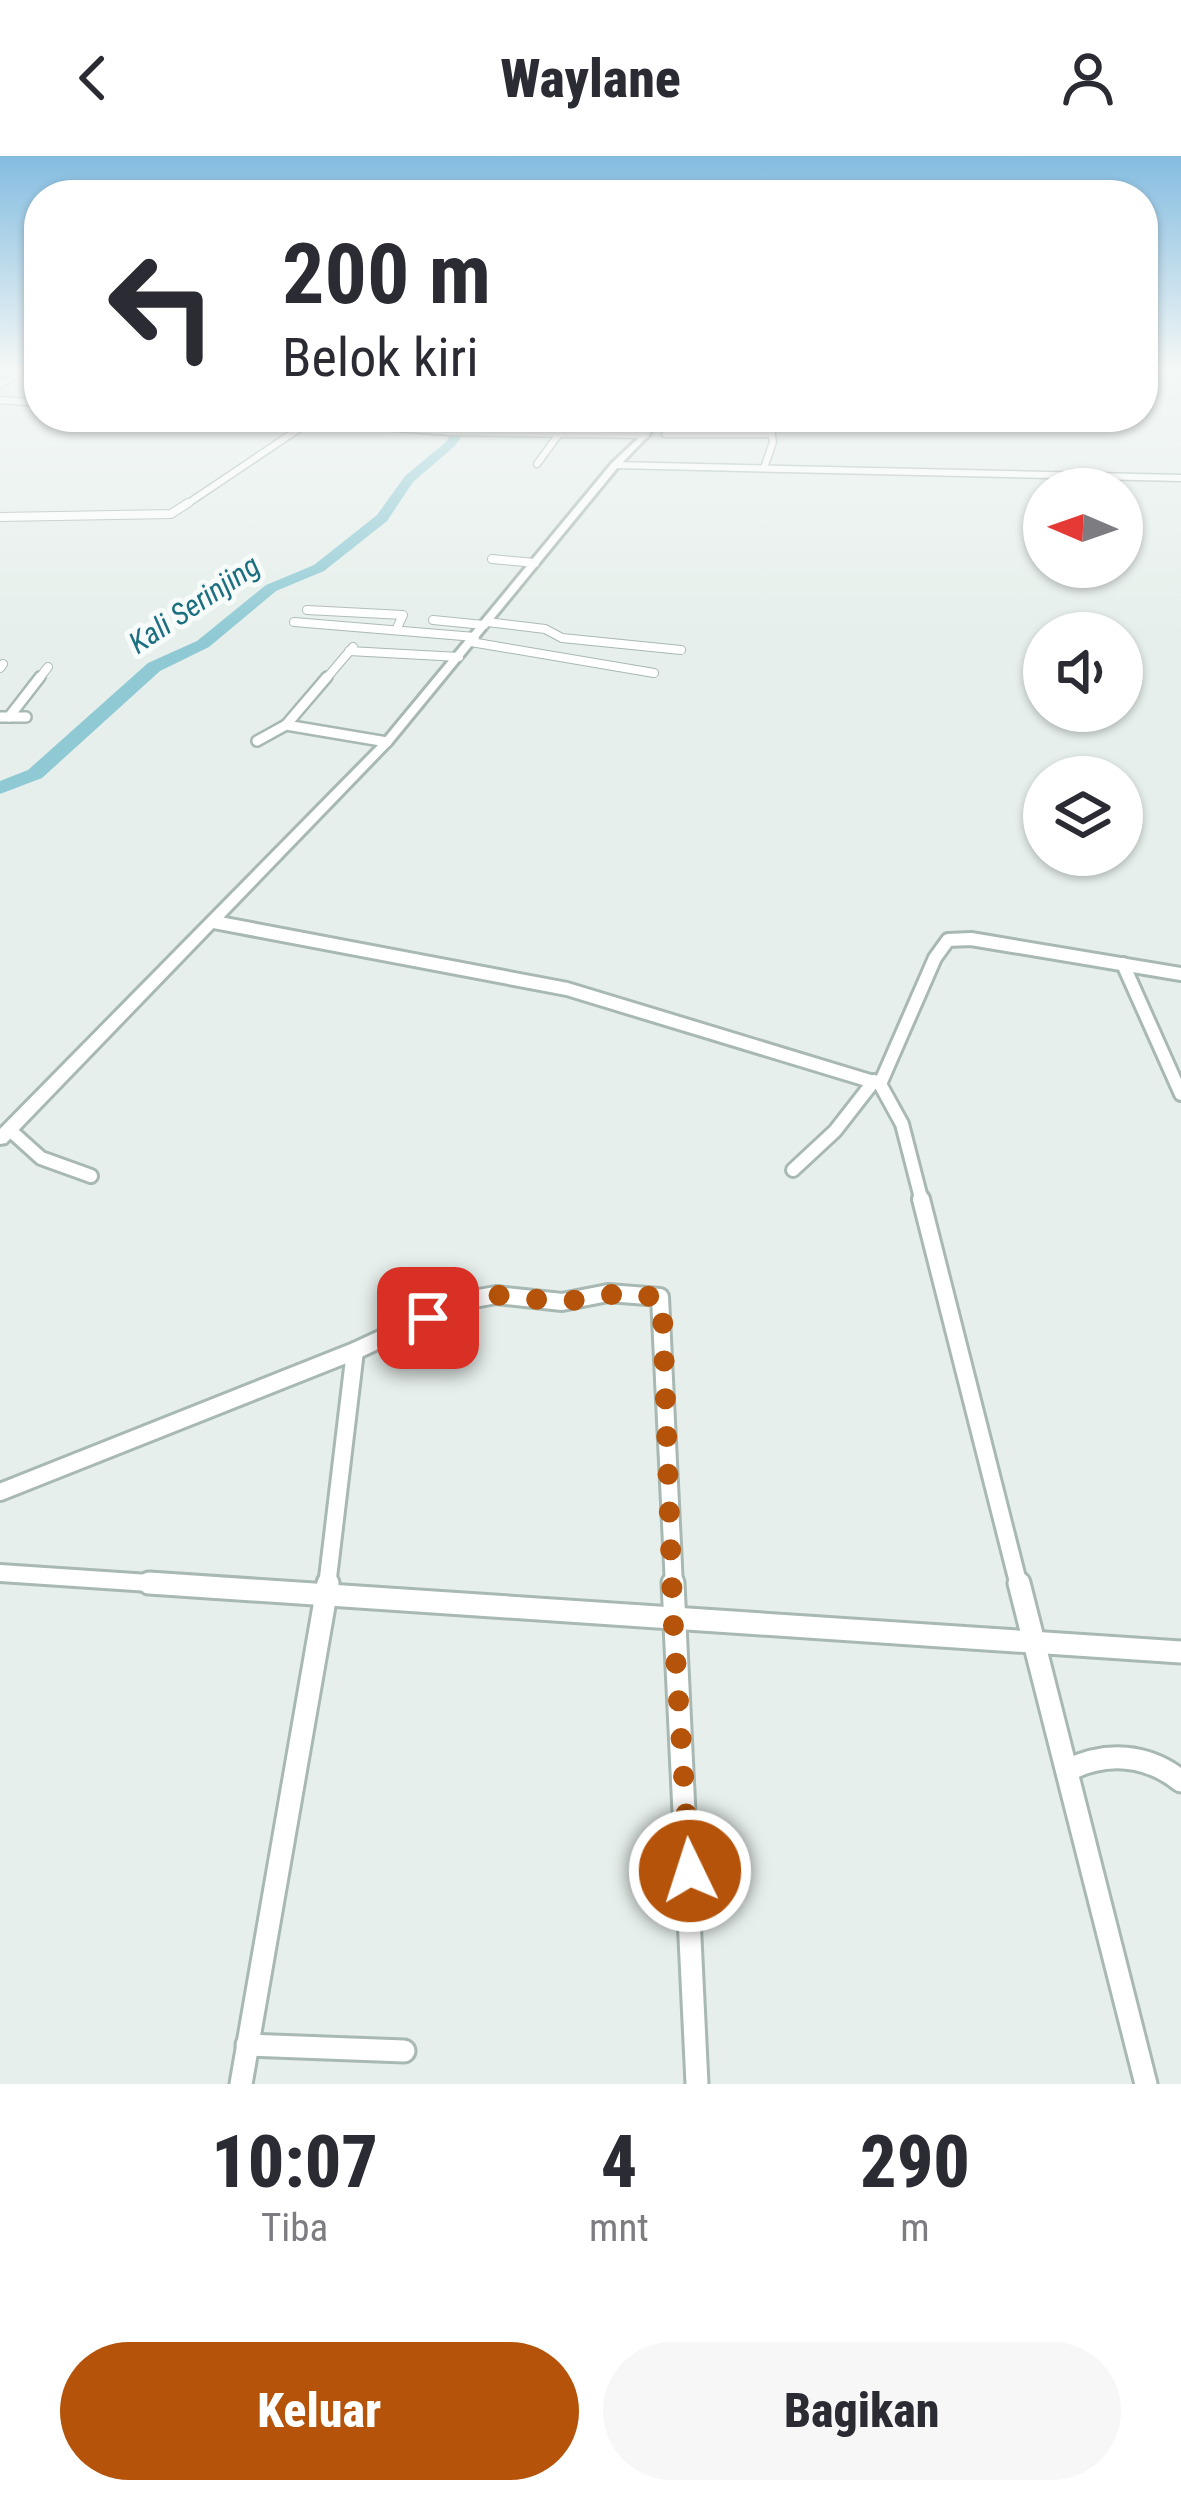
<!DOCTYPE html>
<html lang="id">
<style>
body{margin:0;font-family:"Roboto Condensed",sans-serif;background:#f7f7f7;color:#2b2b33;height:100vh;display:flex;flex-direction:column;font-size:45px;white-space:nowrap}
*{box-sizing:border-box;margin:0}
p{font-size:39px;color:#7c7c81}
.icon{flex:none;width:66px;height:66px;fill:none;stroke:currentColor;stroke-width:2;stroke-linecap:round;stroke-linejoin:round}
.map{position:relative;height:1928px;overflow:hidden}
.side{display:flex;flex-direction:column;background:#fff;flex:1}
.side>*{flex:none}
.guide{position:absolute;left:24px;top:24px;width:1134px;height:252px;border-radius:48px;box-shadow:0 3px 9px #0004;background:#fff;color:#2b2b33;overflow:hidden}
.needle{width:78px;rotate:272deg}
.fabs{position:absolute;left:1023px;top:312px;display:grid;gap:24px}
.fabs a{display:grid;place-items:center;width:120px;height:120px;border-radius:50%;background:#fff;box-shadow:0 3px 9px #0004;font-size:60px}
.pin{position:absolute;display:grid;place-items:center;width:102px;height:102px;color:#fff;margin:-51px;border-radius:24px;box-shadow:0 6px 18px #0006}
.me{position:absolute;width:132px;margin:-66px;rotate:356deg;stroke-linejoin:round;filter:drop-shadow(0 0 9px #0008)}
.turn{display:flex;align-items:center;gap:42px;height:252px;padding:0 60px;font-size:54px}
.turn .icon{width:156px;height:156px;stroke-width:2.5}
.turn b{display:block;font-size:84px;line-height:102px}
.eta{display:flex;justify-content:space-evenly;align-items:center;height:204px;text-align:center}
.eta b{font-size:72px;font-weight:800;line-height:84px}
.button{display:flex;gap:24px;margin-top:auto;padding:24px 60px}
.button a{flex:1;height:138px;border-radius:72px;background:#b45309;color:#fff;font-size:48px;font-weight:800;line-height:138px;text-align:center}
.button a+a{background:#f7f7f7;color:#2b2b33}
header{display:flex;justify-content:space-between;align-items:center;height:156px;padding:0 60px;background:#fff;font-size:54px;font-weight:800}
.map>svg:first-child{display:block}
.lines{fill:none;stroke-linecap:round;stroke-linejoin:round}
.river{fill:#8ec9d4;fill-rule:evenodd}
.minor-far5-casing{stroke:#a8b8b2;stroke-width:9}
.minor-far4-casing{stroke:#a8b8b2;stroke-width:10}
.minor-far3-casing{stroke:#a8b8b2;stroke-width:14}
.minor-far2-casing{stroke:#a8b8b2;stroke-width:18}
.minor-far1-casing{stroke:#a8b8b2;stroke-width:22}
.minor-casing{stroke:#a8b8b2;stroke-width:27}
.tertiary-casing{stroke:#a8b8b2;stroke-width:6}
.minor-far5{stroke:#fff;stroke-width:6}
.minor-far4{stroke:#fff;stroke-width:8}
.minor-far3{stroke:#fff;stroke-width:9}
.minor-far2{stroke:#fff;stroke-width:12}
.minor-far1{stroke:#fff;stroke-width:16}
.minor{stroke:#fff;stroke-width:21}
.tertiary{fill:#fff;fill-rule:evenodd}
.route{stroke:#b45309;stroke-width:21;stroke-dasharray:0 37.8}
.labels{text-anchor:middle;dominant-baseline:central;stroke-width:10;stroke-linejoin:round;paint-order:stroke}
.far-water-label{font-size:30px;font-style:italic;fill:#1c6f80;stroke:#f7fbf9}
</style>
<header><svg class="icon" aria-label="back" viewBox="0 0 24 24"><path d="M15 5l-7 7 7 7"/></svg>Waylane<svg class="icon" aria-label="person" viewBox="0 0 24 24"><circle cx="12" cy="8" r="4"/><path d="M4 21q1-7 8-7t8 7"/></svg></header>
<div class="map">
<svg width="1181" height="1928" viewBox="0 0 1181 1928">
<rect width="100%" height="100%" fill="#e6efeb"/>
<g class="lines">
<path class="river" d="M460,261H472L456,289L413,326L387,365L324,415L276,435L209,491L160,515L42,622L0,638V625L28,614L148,507L197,485L266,429L314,409L377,359L405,320L447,285Z"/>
<defs>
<g id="minor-far5">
<path d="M0,228L26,214"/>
<path d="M0,244L39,247"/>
<path d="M255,261L448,276L646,279"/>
<path d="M221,269L232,261"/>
<path d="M665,278H772"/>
<path d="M537,308L559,278"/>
<path d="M615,309L1181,322"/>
<path d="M764,312L773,286L768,261"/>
<path d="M184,350L309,266"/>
</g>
<g id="minor-far4">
<path d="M0,361L171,358L188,347"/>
<path d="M492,403L535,407"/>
<path d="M307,454L403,459L397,472"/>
<path d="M433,464L484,469"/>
<path d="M294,466L475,481"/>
<path d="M487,466L545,473L562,482L681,494"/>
<path d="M471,486L654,517"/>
<path d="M349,495L459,501"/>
<path d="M0,512L3,508"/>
<path d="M38,524L48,511"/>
<path d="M325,524L353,491"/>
</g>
<g id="minor-far3">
<path d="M0,561H26"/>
<path d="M9,561L40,521"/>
<path d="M286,569L387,586"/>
<path d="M257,585L286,569L327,521"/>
</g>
<g id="minor-far2">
<path d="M214,766L567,833L880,928L902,968L922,1046"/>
<path d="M1123,808L1181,938"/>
<path d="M880,928L935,802L948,784L971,783L1181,818"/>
<path d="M11,975L41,1002L91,1020"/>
<path d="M793,1014L835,975L874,925"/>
</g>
<g id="minor-far1">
<path d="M921,1043L1019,1430"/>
<path d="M0,1336L355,1195L462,1145L496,1139L562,1146L608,1137L660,1141L674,1430"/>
<path d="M0,1417L194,1430"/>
<path d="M327,1430L355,1195"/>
</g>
<g id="minor">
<path d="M149,1427L1181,1496"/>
<path d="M673,1427L697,1928"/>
<path d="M1019,1427L1146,1928"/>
<path d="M1068,1614C1107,1595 1147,1598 1181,1625"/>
<path d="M247,1889L404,1895"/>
<path d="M241,1928L328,1427"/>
</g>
<path id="tertiary" d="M654,261H660L648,280L618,311L391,588L6,987L0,988V973L383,584L612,307L643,278Z"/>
</defs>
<use href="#minor-far5" class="minor-far5-casing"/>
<use href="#minor-far4" class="minor-far4-casing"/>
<use href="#minor-far3" class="minor-far3-casing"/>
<use href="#minor-far2" class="minor-far2-casing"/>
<use href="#minor-far1" class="minor-far1-casing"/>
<use href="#minor" class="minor-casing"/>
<use href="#tertiary" class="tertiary-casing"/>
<use href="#minor-far5" class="minor-far5"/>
<use href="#minor-far4" class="minor-far4"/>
<use href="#minor-far3" class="minor-far3"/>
<use href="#minor-far2" class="minor-far2"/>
<use href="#minor-far1" class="minor-far1"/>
<use href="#minor" class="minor"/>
<use href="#tertiary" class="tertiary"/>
</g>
<linearGradient id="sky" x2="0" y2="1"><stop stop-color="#84bce0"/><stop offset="0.44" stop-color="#f4f8f6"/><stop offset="1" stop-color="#f4f8f6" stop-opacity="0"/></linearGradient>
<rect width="1181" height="484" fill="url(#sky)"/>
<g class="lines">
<path class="route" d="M428,1162L462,1145L496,1139L562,1146L629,1136L662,1143L673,1463L690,1715"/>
</g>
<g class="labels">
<g class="far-water-label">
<text transform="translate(194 448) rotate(-34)">Kali Serinjing</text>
</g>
</g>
</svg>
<div class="fabs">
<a><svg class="needle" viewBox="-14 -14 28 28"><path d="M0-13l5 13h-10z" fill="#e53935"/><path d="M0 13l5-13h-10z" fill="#7c7c81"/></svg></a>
<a><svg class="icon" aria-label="sound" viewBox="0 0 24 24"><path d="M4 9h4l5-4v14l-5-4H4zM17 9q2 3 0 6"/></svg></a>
<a><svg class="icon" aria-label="layers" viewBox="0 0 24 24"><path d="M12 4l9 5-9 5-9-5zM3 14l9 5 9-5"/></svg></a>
</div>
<div class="pin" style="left:428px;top:1162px;background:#d93025"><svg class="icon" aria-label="arrive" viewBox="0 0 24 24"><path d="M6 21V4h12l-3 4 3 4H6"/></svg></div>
<svg class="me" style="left:690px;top:1715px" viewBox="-20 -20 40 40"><circle r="17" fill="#b45309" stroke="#fff" stroke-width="3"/><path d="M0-11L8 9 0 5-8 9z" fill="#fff"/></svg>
<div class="guide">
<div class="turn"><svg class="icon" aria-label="left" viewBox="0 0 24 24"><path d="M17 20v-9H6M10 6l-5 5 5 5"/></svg><div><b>200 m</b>Belok kiri</div></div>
</div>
</div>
<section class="side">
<div class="eta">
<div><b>10:07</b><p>Tiba</p></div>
<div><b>4</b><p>mnt</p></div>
<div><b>290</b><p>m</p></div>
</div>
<div class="button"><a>Keluar</a><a>Bagikan</a></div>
</section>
